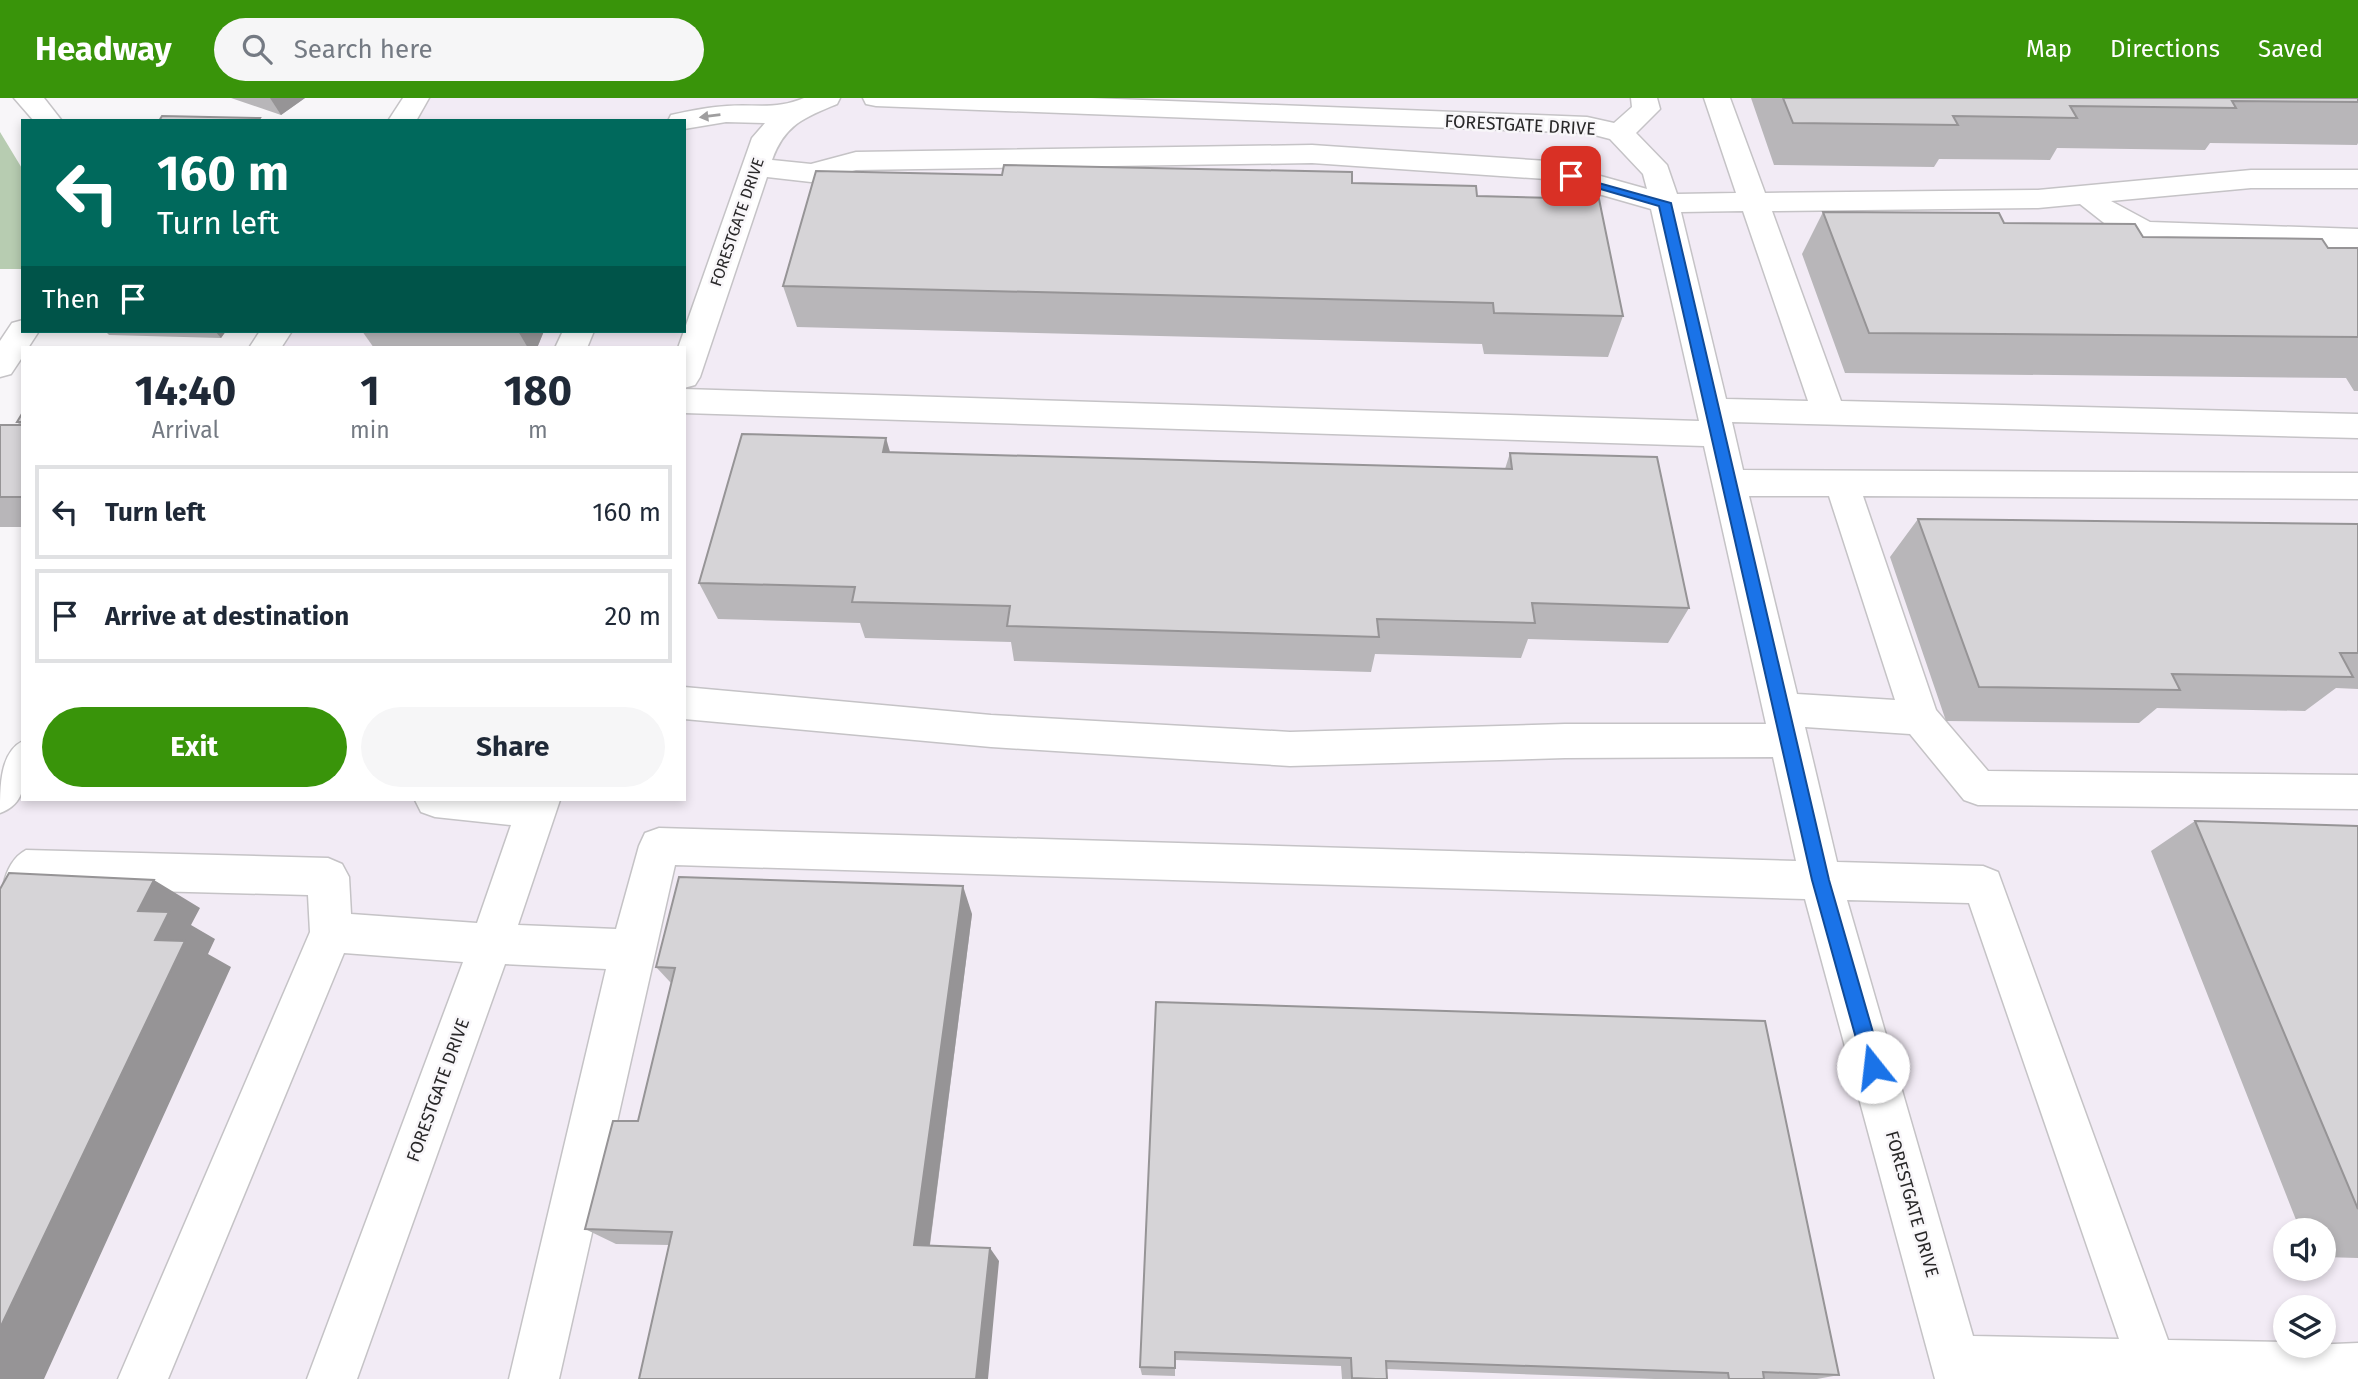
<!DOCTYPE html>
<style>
body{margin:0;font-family:"Fira Sans",sans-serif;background:#f6f6f7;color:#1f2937;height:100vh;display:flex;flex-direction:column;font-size:26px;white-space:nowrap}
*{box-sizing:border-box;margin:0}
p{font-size:23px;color:#747a83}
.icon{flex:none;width:38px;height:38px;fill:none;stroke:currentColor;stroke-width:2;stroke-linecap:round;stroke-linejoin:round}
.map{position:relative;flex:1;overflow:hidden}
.side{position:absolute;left:21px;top:248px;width:665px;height:455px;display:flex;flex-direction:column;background:#fff;border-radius:0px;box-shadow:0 4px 10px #0003}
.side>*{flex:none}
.hud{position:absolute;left:21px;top:21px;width:665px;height:214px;border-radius:0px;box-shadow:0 4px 10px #0003;background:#00695c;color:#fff;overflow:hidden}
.fabs{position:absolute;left:2273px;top:1120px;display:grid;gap:14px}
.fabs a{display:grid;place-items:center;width:63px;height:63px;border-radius:50%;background:#fff;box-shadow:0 4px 10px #0003;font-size:35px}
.pin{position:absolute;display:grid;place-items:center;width:60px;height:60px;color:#fff;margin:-30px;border-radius:14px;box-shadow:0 4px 10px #0006}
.me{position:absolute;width:77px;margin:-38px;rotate:344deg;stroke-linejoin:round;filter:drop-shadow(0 0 5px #0008)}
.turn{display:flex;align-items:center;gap:24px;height:147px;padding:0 21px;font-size:32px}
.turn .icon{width:91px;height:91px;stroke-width:2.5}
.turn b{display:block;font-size:49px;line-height:60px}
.then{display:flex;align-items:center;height:66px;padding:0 21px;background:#0003;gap:14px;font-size:26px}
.eta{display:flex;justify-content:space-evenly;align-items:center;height:119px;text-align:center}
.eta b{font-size:42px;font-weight:700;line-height:49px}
.button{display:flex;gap:14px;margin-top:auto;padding:14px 21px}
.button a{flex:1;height:80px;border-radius:42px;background:#39940a;color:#fff;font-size:28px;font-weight:700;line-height:80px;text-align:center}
.button a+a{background:#f6f6f7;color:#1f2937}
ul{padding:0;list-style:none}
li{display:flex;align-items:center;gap:21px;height:94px;margin:0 14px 10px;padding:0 7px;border:4px solid #e0e1e3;border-radius:0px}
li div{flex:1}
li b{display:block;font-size:26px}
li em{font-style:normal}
header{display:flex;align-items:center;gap:42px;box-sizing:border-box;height:98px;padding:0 35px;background:#39940a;color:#fff}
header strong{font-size:33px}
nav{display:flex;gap:38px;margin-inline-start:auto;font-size:24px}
.search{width:490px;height:63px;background:#f6f6f7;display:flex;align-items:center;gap:18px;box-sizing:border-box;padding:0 24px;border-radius:38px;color:#747a83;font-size:26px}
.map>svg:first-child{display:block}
.built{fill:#f2ebf5;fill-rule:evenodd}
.green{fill:#b7ccb1}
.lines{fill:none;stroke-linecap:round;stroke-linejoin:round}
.minor-casing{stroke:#c5c3c6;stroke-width:3}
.minor{fill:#fff;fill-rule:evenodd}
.wall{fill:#b8b6b9}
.shaded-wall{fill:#969496}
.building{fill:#d6d4d7;stroke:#969496;stroke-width:2}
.oneway{fill:#9f9e9f}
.route{fill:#1a73e8;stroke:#114b97;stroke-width:2}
.labels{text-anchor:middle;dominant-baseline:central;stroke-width:5;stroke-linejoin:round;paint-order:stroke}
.far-street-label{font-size:16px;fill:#292829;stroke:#f8f6f9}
.street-label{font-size:18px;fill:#292829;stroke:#f8f6f9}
</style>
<header>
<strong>Headway</strong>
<div class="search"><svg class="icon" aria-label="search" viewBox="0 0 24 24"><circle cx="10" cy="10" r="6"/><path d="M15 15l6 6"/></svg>Search here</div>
<nav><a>Map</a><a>Directions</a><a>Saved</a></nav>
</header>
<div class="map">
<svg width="2358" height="1281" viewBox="0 0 2358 1281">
<rect width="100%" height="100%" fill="#f8f6f9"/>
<path class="built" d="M424,0H2358V1281H0V717L23,679V702H684V250H276L286,233H684V23H411ZM2286,1132H2324V1171H2286ZM2286,1209H2324V1248H2286Z"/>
<path class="green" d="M0,34L23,72V171H0Z"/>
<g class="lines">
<defs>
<g id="minor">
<path d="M14,0H44L62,23H34Z"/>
<path d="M403,0H429L416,23H388Z"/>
<path d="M804,0H840L837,6C804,20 785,26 772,62L811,66L856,54L1312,47L1547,63L1647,91L1643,76L1610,41L1587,35L876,8L866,6L863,0H1091L1587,19L1614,25L1632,9L1631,0H1657L1660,11L1636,35L1667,67L1677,96L1736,95L1704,0H1730L1765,95L2038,92L2251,72H2358V90H2251L2111,103L2150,124L2358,131V151L2150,144L2113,132L2080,106L2038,110L1772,113L1841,303L2358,316V340L1732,324L1743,372L2358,375V401L1863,398L1936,612L1988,673L2358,677V711L1978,707L1964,702L1910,636L1805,629L1837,764L1983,768L1998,774L2168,1242L2286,1244V1248L2358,1245V1281H1935L1805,801L675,767L559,1281H509L606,871L505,866L357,1281H307L463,864L344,855L168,1281H118L310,834L308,797L37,790L15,831L0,836C0,805 0,766 26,752L328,760L342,766L349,779L351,816L477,825L511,727L435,719L421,714L415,702H560L518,827L616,831L639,748L645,735L659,730L1796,763L1773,659L1565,660L1290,668L991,649L684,621V589L991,617L1290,634L1565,626H1766L1704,348L684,315V291L1699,323L1651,111L1546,81L1312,65L856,72L811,84L767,79L700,279L695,287L684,290V250H678L752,40L765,25L726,24L684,31V23H668L671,17C689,13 709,9 727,8C756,6 776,12 804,0ZM1743,113L1808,303L1726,301L1681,114ZM1749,398H1829L1895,602L1797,596ZM1847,802L1969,805L2119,1241L1973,1238Z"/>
<path d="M23,222V233H39L28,250H23V258L11,276L0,279V243L12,225Z"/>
<path d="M260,233H292L281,250H249Z"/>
<path d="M563,233H594L587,250H555Z"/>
<path d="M23,643C23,672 32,704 0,715C0,688 0,654 23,643Z"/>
</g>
</defs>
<use href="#minor" class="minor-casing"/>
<use href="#minor" class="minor"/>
</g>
<g class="wall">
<path d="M231,0H305L281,17Z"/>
<path d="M1751,0H2358V45L2357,47L2210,45L2205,52L2057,50L2050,62L1939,61L1934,69L1774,67Z"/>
<path d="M1352,85L1623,218L1608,259L1484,256L1482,246L797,229L783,188Z"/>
<path d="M1823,114L2004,125L2143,139L2328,150H2358V293H2354L2346,280L1845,275L1802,156Z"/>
<path d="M105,233H226L221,240L109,237Z"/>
<path d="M362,233H544L537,250H374Z"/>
<path d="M23,314V429H0V327H20L17,324Z"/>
<path d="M890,354L1505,371L1510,355L1689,510L1668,545L1528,541L1521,560L1375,556L1371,574L1014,563L1011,544L865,540L860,525L718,521L699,485Z"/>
<path d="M1918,421L2358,426V591L2336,590L2305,613L2157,610L2139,625L1946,623L1890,459Z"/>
<path d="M2195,723L2358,728V1160L2324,1159V1132H2300L2151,753Z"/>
<path d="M972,816L930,1147L999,1163L669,1147L616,1146L585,1131L638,1023L671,885L656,869Z"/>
<path d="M1156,904L1839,1277L1817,1281H1655L1386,1271L1387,1281H1342L1341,1268L1175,1262V1278L1142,1277L1140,1269Z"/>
</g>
<g class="shaded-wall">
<path d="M270,0H305L281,17Z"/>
<path d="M215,233H226L221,240Z"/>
<path d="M518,233H544L537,250H528Z"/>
<path d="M886,340L897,378L883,354Z"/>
<path d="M154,782L200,810L191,827L215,841L208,856L231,869L44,1281H0V1230L155,842L138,813Z"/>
<path d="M963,788L972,816L928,1160L914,1147Z"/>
<path d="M990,1150L999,1163L988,1281H976Z"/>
</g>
<g class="building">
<path d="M1783,0H2358V4L2232,3L2236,10L2070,8L2077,20L1953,18L1958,27L1793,25Z"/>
<path d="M162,18L260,20L258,23H159Z"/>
<path d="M1004,67L1352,74V85L1476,88L1477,98L1599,101L1623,218L1494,215L1493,205L783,188L816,73L1002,77Z"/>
<path d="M1823,114L1999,115L2004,125L2135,126L2143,139L2322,141L2328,150H2358V239L1869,235Z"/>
<path d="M23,314V324H17Z"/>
<rect x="0" y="327" width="23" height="72"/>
<path d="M742,336L886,340L883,354L1512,371L1510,355L1657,359L1689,510L1532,505L1535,525L1377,521L1379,539L1007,528L1010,508L852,504L855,489L699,485Z"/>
<path d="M1918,421L2358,426V555H2340L2353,579L2172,576L2180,592L1979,589Z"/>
<path d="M2195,723L2358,728V1111Z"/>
<path d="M9,775L154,782L138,813L169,814L155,842L185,843L0,1230V791Z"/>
<path d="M679,779L963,788L914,1147L990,1150L976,1281H639L672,1134L585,1131L613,1023H638L675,870L656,869Z"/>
<path d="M1156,904L1765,923L1839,1277L1763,1274L1764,1281H1729L1728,1275L1386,1263L1387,1281H1376L1352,1280L1351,1260L1175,1254V1270L1140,1269Z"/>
</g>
<defs><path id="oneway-solid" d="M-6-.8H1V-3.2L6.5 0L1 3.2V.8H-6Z" transform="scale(1.75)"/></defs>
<use class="oneway" href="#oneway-solid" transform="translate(710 18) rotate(173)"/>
<path class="route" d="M1566,76L1671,105L1829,782L1883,969L1880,975L1873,978L1867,975L1864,969L1812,782L1659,108L1566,81Z"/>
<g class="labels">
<g class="far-street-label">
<text transform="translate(737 124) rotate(-71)">FORESTGATE DRIVE</text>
</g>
<g class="street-label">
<text transform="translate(1520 27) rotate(3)">FORESTGATE DRIVE</text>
<text transform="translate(438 992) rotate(-70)">FORESTGATE DRIVE</text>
<text transform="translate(1912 1106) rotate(74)">FORESTGATE DRIVE</text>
</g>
</g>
</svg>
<div class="fabs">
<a><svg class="icon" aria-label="sound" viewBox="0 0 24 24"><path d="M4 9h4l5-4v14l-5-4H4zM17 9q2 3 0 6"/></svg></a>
<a><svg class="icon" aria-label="layers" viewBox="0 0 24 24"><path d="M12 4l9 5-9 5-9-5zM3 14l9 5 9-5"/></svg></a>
</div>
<div class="pin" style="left:1571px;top:78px;background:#d93025"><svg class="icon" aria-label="arrive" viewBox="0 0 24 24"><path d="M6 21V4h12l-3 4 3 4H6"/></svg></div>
<svg class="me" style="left:1873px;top:969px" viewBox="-20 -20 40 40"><circle r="19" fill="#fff"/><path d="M0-13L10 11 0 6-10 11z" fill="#1a73e8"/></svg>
<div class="hud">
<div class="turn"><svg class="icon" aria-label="left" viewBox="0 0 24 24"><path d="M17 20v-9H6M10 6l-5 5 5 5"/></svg><div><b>160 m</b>Turn left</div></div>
<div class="then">Then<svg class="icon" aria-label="arrive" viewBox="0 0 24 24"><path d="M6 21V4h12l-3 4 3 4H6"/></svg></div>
</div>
<section class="side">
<div class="eta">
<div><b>14:40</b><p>Arrival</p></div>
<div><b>1</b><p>min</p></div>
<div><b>180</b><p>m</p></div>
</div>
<ul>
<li><svg class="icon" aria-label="left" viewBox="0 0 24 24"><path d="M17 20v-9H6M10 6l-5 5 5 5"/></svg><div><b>Turn left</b></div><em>160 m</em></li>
<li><svg class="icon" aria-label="arrive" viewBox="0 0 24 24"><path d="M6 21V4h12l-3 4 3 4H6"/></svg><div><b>Arrive at destination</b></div><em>20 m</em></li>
</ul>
<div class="button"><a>Exit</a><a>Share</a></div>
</section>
</div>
